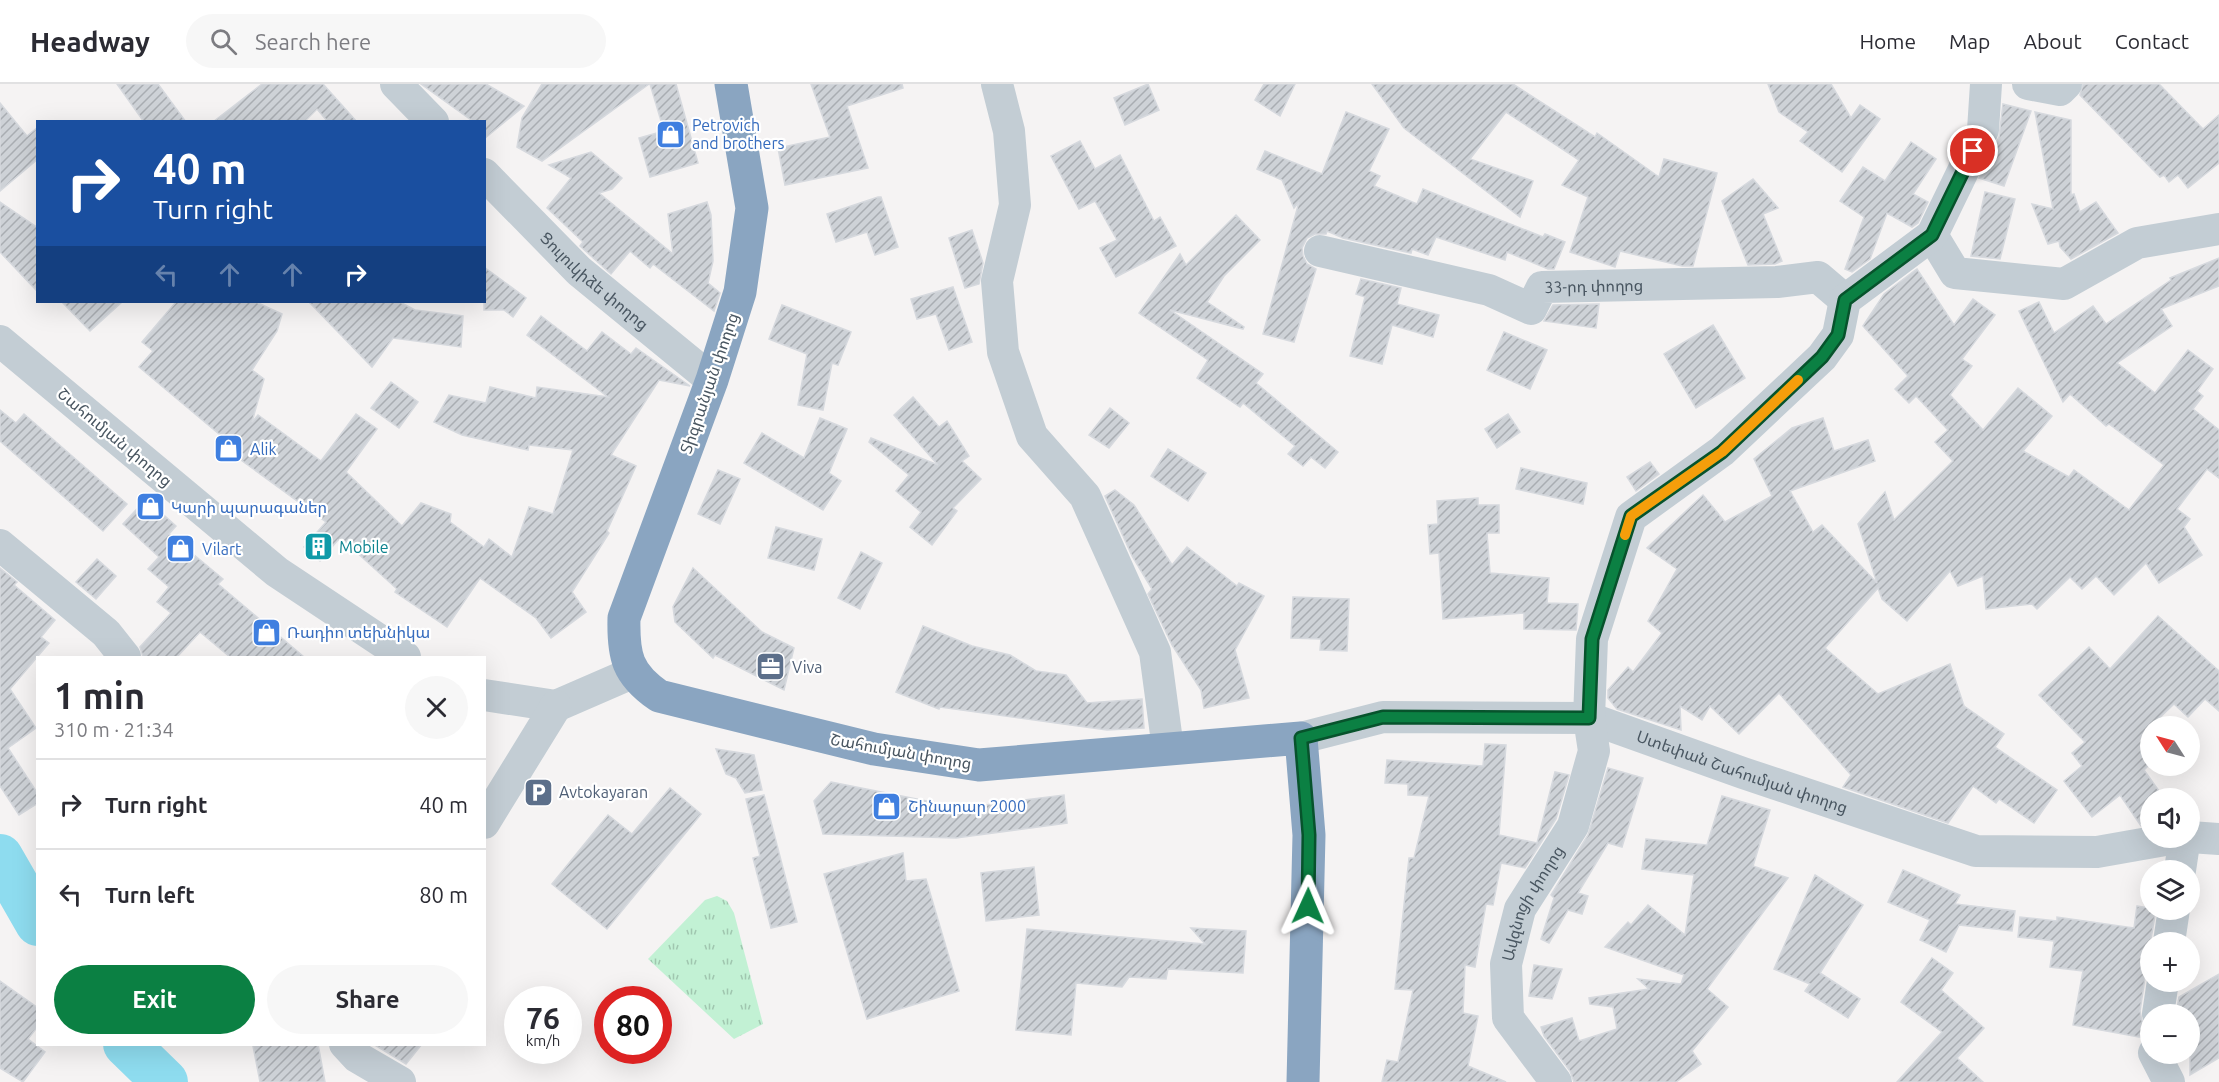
<!DOCTYPE html>
<meta charset="utf-8">
<style>
body{margin:0;font-family:Ubuntu,"Noto Sans Armenian",sans-serif;background:#f7f7f7;color:#2b2b33;height:100vh;display:flex;flex-direction:column;font-size:22px;white-space:nowrap}
*{box-sizing:border-box;margin:0}
p{font-size:20px;color:#7c7c81}
.icon{flex:none;width:33px;height:33px;fill:none;stroke:currentColor;stroke-width:2;stroke-linecap:round;stroke-linejoin:round}
.map{position:relative;flex:1;overflow:hidden}
.details{position:absolute;left:36px;top:572px;width:450px;height:390px;display:flex;flex-direction:column;background:#fff;border-radius:0px;box-shadow:0 6px 24px #0002}
.details>*{flex:none}
.guide{position:absolute;left:36px;top:36px;width:450px;height:183px;border-radius:0px;box-shadow:0 6px 24px #0002;background:#1a4fa0;color:#fff;overflow:hidden}
.needle{width:39px;rotate:306deg}
.tools{position:absolute;left:2140px;top:632px;display:grid;gap:12px}
.tools a{display:grid;place-items:center;width:60px;height:60px;border-radius:50%;background:#fff;box-shadow:0 6px 24px #0002;font-size:30px}
.speed{position:absolute;left:504px;top:902px;display:flex;gap:12px;font-size:30px;font-weight:700;text-align:center}
.speed>*{display:grid;place-content:center;width:78px;height:78px;border-radius:50%;background:#fff;box-shadow:0 6px 24px #0002;line-height:1}
.speed small{font-size:15px;font-weight:400}
.speed .limit{border:9px solid #d22;background:#fff;color:#111}
.pin{position:absolute;display:grid;place-items:center;width:51px;height:51px;color:#fff;margin:-26px;border:3px solid #fff;border-radius:50%;box-shadow:0 2px 6px #0007}
.me{position:absolute;width:66px;margin:-33px;rotate:1deg;stroke-linejoin:round;filter:drop-shadow(0 0 4px #0008)}
.turn{display:flex;align-items:center;gap:21px;height:126px;padding:0 18px;font-size:27px}
.turn .icon{width:78px;height:78px;stroke-width:2.5}
.turn b{display:block;font-size:42px;line-height:51px}
.lanes{display:flex;align-items:center;height:57px;padding:0 18px;background:#0003;justify-content:center;gap:30px;direction:ltr}
.lanes .off{opacity:.35}
.round{display:grid;place-items:center;flex:none;width:63px;height:63px;border-radius:32px;background:#f7f7f7}
.overview{display:flex;align-items:center;justify-content:space-between;height:102px;padding:0 18px}
h1{font-size:36px;font-weight:700;line-height:45px}
.action{display:flex;gap:12px;margin-top:auto;padding:12px 18px}
.action a{flex:1;height:69px;border-radius:36px;background:#0b8043;color:#fff;font-size:24px;font-weight:700;line-height:69px;text-align:center}
.action a+a{background:#f7f7f7;color:#2b2b33}
ul{padding:0;list-style:none}
li{display:flex;align-items:center;gap:18px;height:90px;padding:0 18px;border-top:2px solid #e1e1e2}
li div{flex:1}
li b{display:block;font-size:22px}
li em{font-style:normal}
header{display:flex;align-items:center;gap:36px;box-sizing:border-box;height:84px;padding:0 30px;background:#fff;border-bottom:2px solid #e1e1e2}
header strong{font-size:28px}
nav{display:flex;gap:33px;margin-inline-start:auto;font-size:21px}
.search{width:420px;height:54px;background:#f7f7f7;display:flex;align-items:center;gap:15px;box-sizing:border-box;padding:0 21px;border-radius:33px;color:#7c7c81;font-size:22px}
.map>svg:first-child{display:block}
.grass{fill:url(#grass-tufts)}
.lines{fill:none;stroke-linecap:round;stroke-linejoin:round}
.river{stroke:#8edcef;stroke-width:46}
.building{fill:url(#building-hatch);stroke:#d6d9de;stroke-width:1.5}
.minor{stroke:#c3cdd4;stroke-width:32}
.highway{stroke:#8aa5c1;stroke-width:33}
.route-casing{stroke:#07532c;stroke-width:15}
.route{stroke:#0b8043;stroke-width:10}
.slow{stroke:#f59e0b;stroke-width:10}
.labels{text-anchor:middle;dominant-baseline:central;stroke-width:4.5;stroke-linejoin:round;paint-order:stroke}
.shop-label{font-size:16px;fill:#366cbe;stroke:#fff;text-anchor:start}
.street-label{font-size:16px;fill:#495661;stroke:#fff}
.culture-label{font-size:16px;fill:#0d838f;stroke:#fff;text-anchor:start}
.service-label{font-size:16px;fill:#4e5e75;stroke:#fff;text-anchor:start}
</style>
<header>
<strong>Headway</strong>
<div class="search"><svg class="icon" aria-label="search" viewBox="0 0 24 24"><circle cx="10" cy="10" r="6"/><path d="M15 15l6 6"/></svg>Search here</div>
<nav><a>Home</a><a>Map</a><a>About</a><a>Contact</a></nav>
</header>
<div class="map">
<svg width="2219" height="998" viewBox="0 0 2219 998">
<defs>
<pattern id="grass-tufts" width="24" height="20" patternUnits="userSpaceOnUse" patternTransform="scale(1.5)"><rect width="24" height="20" fill="#c2f1d4"/><path d="M3 7l-1-3M5 7V3M7 7l1-3M15 17l-1-3M17 17v-4M19 17l1-3" fill="none" stroke="#a0c6af"/></pattern>
<pattern id="building-hatch" width="6" height="6" patternUnits="userSpaceOnUse" patternTransform="scale(1.5)"><rect width="6" height="6" fill="#ced2d7"/><path d="M-1 1l2-2M0 6l6-6M5 7l2-2" fill="none" stroke="#a9adb2"/></pattern>
</defs>
<rect width="100%" height="100%" fill="#f5f3f3"/>
<path class="grass" d="M717,812L727,817L734,829L763,940L734,955L648,875L705,816Z"/>
<g class="lines">
<g class="river">
<path d="M0,773L38,839"/>
<path d="M126,960L165,998"/>
</g>
</g>
<g class="building">
<path d="M117,0H158L186,38H144Z"/>
<path d="M262,0H323L357,38H328L317,25L304,38H213Z"/>
<path d="M421,0H486L524,22L484,55V38H474Z"/>
<path d="M542,0H649L542,77L517,63L522,34Z"/>
<path d="M650,0H676L698,79L650,93L639,54L664,47Z"/>
<path d="M811,0H902L903,4L847,22L868,84L785,101L778,64L830,53Z"/>
<path d="M1148,0L1159,26L1125,41L1114,14Z"/>
<path d="M1264,0H1295L1280,32L1255,16Z"/>
<path d="M1372,0H1513L1595,53L1597,49L1659,93L1664,75L1717,89L1693,182H1682L1620,167L1615,183L1570,168L1588,113L1562,101L1579,76L1506,28L1470,75L1533,97L1520,133L1404,44Z"/>
<path d="M1768,0H1831L1851,34L1860,21L1880,35L1842,88L1800,57L1808,48L1779,28Z"/>
<path d="M2083,0H2159L2203,45L2219,31V79L2188,104L2178,91L2169,98L2164,91L2160,93L2080,11Z"/>
<path d="M0,19L27,52L38,43V75L0,107Z"/>
<path d="M2003,20L2031,27L2004,102L1979,94L1999,53Z"/>
<path d="M1346,28L1389,45L1369,87L1380,92L1374,102L1417,120L1423,105L1543,153L1545,150L1565,158L1554,185H1548L1507,168L1505,176L1436,153L1428,171L1412,165L1411,169L1343,154L1327,147L1326,150H1315L1307,154L1302,164L1303,172L1307,180L1316,185L1294,258L1263,250L1299,118L1294,124L1282,96L1257,85L1265,67L1322,90Z"/>
<path d="M2035,28L2071,36V111L2074,110L2080,128L2096,118L2118,149L2071,175L2060,163L2059,157L2048,160L2032,120L2053,125Z"/>
<path d="M1080,57L1095,85L1120,71L1154,137L1160,133L1176,162L1116,193L1100,164L1117,156L1095,117L1079,125L1051,72Z"/>
<path d="M1911,58L1936,75L1913,110L1928,118L1918,139L1912,143L1887,129L1870,175L1852,188L1845,185L1864,133L1840,117L1863,83L1885,97Z"/>
<path d="M591,68L622,94L612,105L599,109L673,170L668,130L707,118L711,131L713,177L708,199L720,209L714,227L653,180L650,184L630,167L611,190L580,162L583,158L547,124L571,94L549,81Z"/>
<path d="M1753,95L1778,124L1763,130L1782,177L1775,180L1748,181L1722,117Z"/>
<path d="M1985,108L2015,115L2000,175L1971,172Z"/>
<path d="M878,113H881L898,163L875,171L867,148L836,158L827,130Z"/>
<path d="M0,118L38,144V208L0,168Z"/>
<path d="M1236,131L1260,156L1224,192L1207,218L1244,243L1243,245L1170,226L1263,290L1256,299L1338,368L1325,384L1311,373L1303,382L1288,370L1295,362L1243,319L1240,323L1197,294L1208,276L1139,229L1180,170L1186,181Z"/>
<path d="M972,146L983,179L979,200L965,204L949,154Z"/>
<path d="M2219,174V202L2161,225L2172,242L2117,279L2155,309L2188,266L2213,285L2197,307L2203,312L2193,325L2219,346V394L2207,385L2177,425L2190,435L2184,443L2202,471L2159,499L2146,479L2114,511L2096,492L2082,505L2070,493L2037,525L2032,520L1986,525L1983,492L1958,502L1950,487L1907,537L1882,515L1878,504L1825,564L1878,610L1950,580L1964,622L2004,650L1995,663L2057,706L2034,739L1999,715L1996,719L1973,702L1948,739L1843,703L1851,691L1779,609L1739,650L1710,622L1702,636L1680,622L1681,646L1617,625L1608,614V606L1628,583L1633,588L1662,549L1648,537L1677,485L1647,464L1703,411L1725,438L1772,412L1754,375L1792,344L1823,334L1834,367L1868,356L1875,377L1790,407L1813,448L1822,441L1877,499L1858,440L1885,408L1894,436L1953,377L1935,358L1948,346L1916,312L1909,319L1895,305L1908,292L1863,242L1884,210L1914,187L1917,185L1954,241L1973,215L1995,231L1962,275L1972,282L1950,311L1983,346L2018,304L2052,332L2023,367L2069,393L2074,386L2129,426L2164,381L2109,340L2106,342L2070,310L2063,318L2019,227L2039,218L2054,249L2093,222L2106,240L2171,196L2170,194Z"/>
<path d="M484,183L526,214L513,233L504,226H484Z"/>
<path d="M1361,195L1401,204L1397,220L1439,231L1433,253L1392,241L1382,280L1350,272L1365,213L1356,210Z"/>
<path d="M953,203L972,258L949,266L936,230L917,235L911,215Z"/>
<path d="M62,218H122L90,247Z"/>
<path d="M176,218H256L282,230L277,247L252,286L264,295L252,338L258,331L321,377L356,330L377,345L346,388L402,442L421,419L451,430L450,438L484,463L489,455L512,473L529,423L553,430L573,366L529,361L528,366L462,351L434,338L449,311L486,319L490,303L536,314L537,303L608,313L527,251L541,232L587,267L602,248L631,270L636,264L690,302L659,296L611,371L636,382L607,447L609,449L572,508L586,528L551,554L536,534L480,494L447,543L395,508L397,505L343,456L341,458L338,456L320,477L304,463L326,438L241,376L244,371L139,283L153,267L142,258Z"/>
<path d="M309,218H400L415,226L463,232L461,263L393,254L372,283Z"/>
<path d="M1599,220L1596,244L1544,237L1553,221Z"/>
<path d="M782,221L851,248L838,281L832,279L823,326L798,321L807,270L769,255Z"/>
<path d="M1713,241L1745,294L1696,324L1664,270Z"/>
<path d="M1504,248L1547,266L1530,305L1487,286Z"/>
<path d="M391,298L418,318L399,344L371,324Z"/>
<path d="M913,313L939,343L947,337L969,372L962,377L981,395L953,424L957,427L932,461L910,443L921,428L896,407L909,391L869,358L871,354L938,381L894,331Z"/>
<path d="M1110,324L1129,339L1109,364L1089,351Z"/>
<path d="M0,326L16,339L24,330L127,420L103,447L0,357Z"/>
<path d="M1508,330L1520,348L1497,364L1485,345Z"/>
<path d="M820,334L847,345L829,389L841,397L823,426L744,379L762,349L804,374Z"/>
<path d="M1168,365L1206,389L1188,417L1151,392Z"/>
<path d="M1650,378L1659,390L1636,407L1627,393Z"/>
<path d="M1521,384L1587,399L1583,420L1516,405Z"/>
<path d="M718,386L740,395L720,440L698,430Z"/>
<path d="M1115,406L1134,421L1172,481L1187,463L1237,502L1239,499L1264,512L1235,566L1249,614L1204,624L1201,606L1172,561L1148,510L1152,505L1132,472L1105,412Z"/>
<path d="M1478,414V421H1499V449H1487L1490,489L1549,494L1547,519L1578,520L1576,546L1524,545V529L1443,535L1439,469L1430,470L1428,441L1438,440L1437,417Z"/>
<path d="M146,415L176,442L169,450L223,495L218,500L304,573H230L200,548L177,573H143L140,563L171,529L157,518L169,503L148,485L159,473L123,440Z"/>
<path d="M776,443L822,455L814,486L768,474Z"/>
<path d="M861,468L882,479L860,525L838,514Z"/>
<path d="M97,475L116,492L96,515L76,498Z"/>
<path d="M0,484L17,498L14,501L55,536L41,553L49,559L10,605L36,644L8,664L38,710V719L19,731L0,702Z"/>
<path d="M693,484L762,548L794,564L784,606L715,571L713,574L675,538L673,523Z"/>
<path d="M1293,513L1349,515L1347,567L1320,566L1321,555L1291,554Z"/>
<path d="M2158,532L2219,587V627L2205,615L2188,633L2174,620L2151,642V679L2144,686L2164,714H2151V740L2141,742L2120,711L2092,733L2064,697L2082,682L2072,669L2085,658L2039,611L2089,563L2110,585Z"/>
<path d="M923,542L972,562L1010,571L1036,587L1066,591L1087,619L1142,615L1144,644L1107,646L940,623L939,625L896,608Z"/>
<path d="M1485,660L1506,661L1499,751L1537,759L1555,688L1569,691L1556,735L1525,784L1501,779L1493,821L1486,820L1475,883L1465,881L1463,929L1478,932L1468,982L1506,998H1382L1387,976L1398,978L1413,906L1395,905L1409,774H1414L1429,712L1408,711V700L1385,699L1387,676L1483,682Z"/>
<path d="M716,665L754,671L762,706L745,709L736,694L726,690Z"/>
<path d="M1608,684L1643,694L1622,763L1608,759L1578,809L1588,812L1582,830L1568,826L1549,859L1541,855L1554,814L1551,811L1588,751Z"/>
<path d="M831,698L962,724L1064,711L1067,739L956,754L823,750L814,717Z"/>
<path d="M670,704L701,730L607,845L552,800L608,731L632,750Z"/>
<path d="M764,711L797,838L771,844L753,774L760,772L746,715Z"/>
<path d="M1722,712L1770,726L1753,782L1788,794L1707,905L1728,923L1692,967L1701,980L1676,998H1574L1570,987L1544,952L1541,943L1572,934L1579,957L1617,945L1613,923L1590,920L1589,914L1649,905L1638,895L1681,900L1684,891L1605,863L1628,838L1631,841L1648,821L1685,851L1694,791L1642,785L1646,755L1707,761Z"/>
<path d="M903,769L906,797L926,795L959,907L867,935L824,790Z"/>
<path d="M1034,783L1039,831L986,837L981,789Z"/>
<path d="M1903,786L1960,811L1955,820L2015,827L2012,847L1959,841L1946,868L1920,856L1930,836L1888,818Z"/>
<path d="M1815,791L1863,821L1820,889L1860,915L1848,934L1805,907L1810,900L1774,885Z"/>
<path d="M2137,822L2156,825L2151,855V884L2145,894L2140,927L2142,937L2149,945L2148,952L2139,953L2073,941L2083,887L2050,883L2054,857L2018,853L2020,833L2057,837V833L2134,844Z"/>
<path d="M1191,844L1246,847L1243,889L1168,885L1166,895L1129,893L1122,903L1076,899L1071,951L1016,946L1027,845L1205,860Z"/>
<path d="M1932,874L1953,889L1941,906L1984,944L1957,974L1983,998H1897L1942,948L1901,918Z"/>
<path d="M1534,881L1562,885L1552,915L1529,912Z"/>
<path d="M2219,890V974L2190,991V930H2176L2179,913Z"/>
<path d="M0,897L38,924V942L28,955L45,968L23,998L0,984Z"/>
<path d="M265,960H318L325,998H260L253,962Z"/>
<path d="M373,960H422L406,980Z"/>
</g>
<g class="lines">
<g class="minor">
<path d="M396,0L433,38"/>
<path d="M997,0L1009,47L1015,121L997,197L1003,268L1032,352L1085,412L1155,568L1168,665"/>
<path d="M2028,0L2060,6L2066,0"/>
<path id="s1" d="M484,90L579,187L712,296"/>
<path d="M1932,151L1955,189L2064,200L2137,159L2219,145"/>
<path id="s2" d="M1320,167L1489,206L1531,225L1542,203L1777,198L1818,193L1845,216"/>
<path d="M0,257L277,488L405,573"/>
<path d="M0,461L106,549L125,573"/>
<path d="M484,611L556,622L632,589"/>
<path id="s3" d="M1301,654L1383,633L1589,634L1743,689L1976,767L2097,768L2182,753"/>
<path d="M484,739L556,622"/>
<path d="M2190,753L2219,755"/>
<path d="M2180,786L2185,753"/>
<path d="M2169,858L2174,825"/>
<path d="M2158,930L2163,897"/>
<path d="M345,960L357,973L400,998"/>
<path d="M2154,969L2169,998"/>
<path id="s4" d="M1556,998L1508,934L1506,880L1520,825L1573,742L1594,667L1589,634L1592,555L1631,433L1722,367L1822,273L1838,251L1845,216L1932,151L1983,46L1986,0"/>
</g>
<path class="highway" d="M731,0L752,124L740,208L712,296L624,534C623,572 627,590 659,612L874,665L979,681L1301,654L1309,751L1303,998"/>
</g>
<g class="lines">
<defs>
<path id="route" d="M1308,822L1309,751L1301,654L1383,633L1589,634L1592,555L1631,432L1722,368L1822,273L1838,251L1845,216L1932,151L1973,67"/>
</defs>
<use href="#route" class="route-casing"/>
<use href="#route" class="route"/>
<path class="slow" d="M1625,451L1631,432L1722,368L1798,296"/>
</g>
<defs>
<symbol id="shop-square" viewBox="-11 -11 22 22"><rect x="-9" y="-9" width="18" height="18" rx="4" fill="#3f7fe0" stroke="#fff"/><path d="M-5-2.5h2.3a2.7 3.5 0 0 1 5.4 0H5L5.5 6h-11ZM-1.5-2.5h3a1.5 2.3 0 0 0-3 0Z" fill="#fff"/></symbol>
<symbol id="building-square" viewBox="-11 -11 22 22"><rect x="-9" y="-9" width="18" height="18" rx="4" fill="#0f9aa8" stroke="#fff"/><path d="M-4-6H4V6H1V3H-1V6H-4ZM-2.5-4.3h1.7v1.8h-1.7ZM.8-4.3h1.7v1.8H.8ZM-2.5-1h1.7V.8h-1.7ZM.8-1h1.7V.8H.8Z" fill="#fff"/></symbol>
<symbol id="office-square" viewBox="-11 -11 22 22"><rect x="-9" y="-9" width="18" height="18" rx="4" fill="#5c6f8a" stroke="#fff"/><path d="M-6-3h4V-5.5h4V-3h4V5H-6ZM-1-4.5V-3h2v-1.5ZM-6 0V1H6V0Z" fill="#fff"/></symbol>
<symbol id="parking-square" viewBox="-11 -11 22 22"><rect x="-9" y="-9" width="18" height="18" rx="4" fill="#5c6f8a" stroke="#fff"/><path d="M-3.5-5.5H1a3.5 3.5 0 0 1 0 7H-1V5.5H-3.5ZM-1-3.4V-.6H.8a1.4 1.4 0 0 0 0-2.8Z" fill="#fff"/></symbol>
</defs>
<g fill-rule="evenodd">
<use href="#shop-square" x="654" y="34" width="33" height="33"/>
<use href="#shop-square" x="212" y="348" width="33" height="33"/>
<use href="#shop-square" x="134" y="406" width="33" height="33"/>
<use href="#building-square" x="302" y="446" width="33" height="33"/>
<use href="#shop-square" x="164" y="448" width="33" height="33"/>
<use href="#shop-square" x="250" y="532" width="33" height="33"/>
<use href="#office-square" x="754" y="566" width="33" height="33"/>
<use href="#parking-square" x="522" y="692" width="33" height="33"/>
<use href="#shop-square" x="870" y="706" width="33" height="33"/>
</g>
<g class="labels">
<g class="shop-label">
<text x="692" y="41">Petrovich<tspan x="692" dy="18">and brothers</tspan></text>
<text x="250" y="365">Alik</text>
<text x="171" y="423">Կարի պարագաներ</text>
<text x="202" y="465">Vilart</text>
<text x="287" y="548">Ռադիո տեխնիկա</text>
<text x="908" y="722">Շինարար 2000</text>
</g>
<g class="street-label">
<text stroke="none"><textPath href="#s1" startOffset="154">Ցուլուկիձե փողոց</textPath></text>
<text stroke="none"><textPath href="#s2" startOffset="296">33-րդ փողոց</textPath></text>
<text transform="translate(709 299) rotate(-71)">Տիգրանյան փողոց</text>
<text transform="translate(115 353) rotate(40)">Շահումյան փողոց</text>
<text transform="translate(901 667) rotate(10)">Շահումյան փողոց</text>
<text stroke="none"><textPath href="#s3" startOffset="453">Ստեփան Շահումյան փողոց</textPath></text>
<text stroke="none"><textPath href="#s4" startOffset="201">Ավզնոցի փողոց</textPath></text>
</g>
<g class="culture-label">
<text x="339" y="463">Mobile</text>
</g>
<g class="service-label">
<text x="792" y="583">Viva</text>
<text x="559" y="708">Avtokayaran</text>
</g>
</g>
</svg>
<div class="tools">
<a><svg class="needle" viewBox="-14 -14 28 28"><path d="M0-13l5 13h-10z" fill="#e53935"/><path d="M0 13l5-13h-10z" fill="#7c7c81"/></svg></a>
<a><svg class="icon" aria-label="sound" viewBox="0 0 24 24"><path d="M4 9h4l5-4v14l-5-4H4zM17 9q2 3 0 6"/></svg></a>
<a><svg class="icon" aria-label="layers" viewBox="0 0 24 24"><path d="M12 4l9 5-9 5-9-5zM3 14l9 5 9-5"/></svg></a>
<a>+</a>
<a>−</a>
</div>
<div class="speed"><div>76<small>km/h</small></div><div class="limit">80</div></div>
<div class="pin" style="left:1973px;top:67px;background:#d93025"><svg class="icon" aria-label="arrive" viewBox="0 0 24 24"><path d="M6 21V4h12l-3 4 3 4H6"/></svg></div>
<svg class="me" style="left:1308px;top:822px" viewBox="-20 -20 40 40"><path d="M0-17L14 15 0 8-14 15z" fill="#0b8043" stroke="#fff" stroke-width="4"/></svg>
<div class="guide">
<div class="turn"><svg class="icon" aria-label="right" viewBox="0 0 24 24"><path d="M7 20v-9h11M14 6l5 5-5 5"/></svg><div><b>40 m</b>Turn right</div></div>
<div class="lanes"><svg class="icon off" aria-label="left" viewBox="0 0 24 24"><path d="M17 20v-9H6M10 6l-5 5 5 5"/></svg><svg class="icon off" aria-label="ahead" viewBox="0 0 24 24"><path d="M12 20V5M6 11l6-6 6 6"/></svg><svg class="icon off" aria-label="ahead" viewBox="0 0 24 24"><path d="M12 20V5M6 11l6-6 6 6"/></svg><svg class="icon" aria-label="right" viewBox="0 0 24 24"><path d="M7 20v-9h11M14 6l5 5-5 5"/></svg></div>
</div>
<section class="details">
<div class="overview"><div><h1>1 min</h1><p>310 m · 21:34</p></div><a class="round"><svg class="icon" aria-label="close" viewBox="0 0 24 24"><path d="M6 6l12 12M18 6L6 18"/></svg></a></div>
<ul>
<li><svg class="icon" aria-label="right" viewBox="0 0 24 24"><path d="M7 20v-9h11M14 6l5 5-5 5"/></svg><div><b>Turn right</b></div><em>40 m</em></li>
<li><svg class="icon" aria-label="left" viewBox="0 0 24 24"><path d="M17 20v-9H6M10 6l-5 5 5 5"/></svg><div><b>Turn left</b></div><em>80 m</em></li>
</ul>
<div class="action"><a>Exit</a><a>Share</a></div>
</section>
</div>
